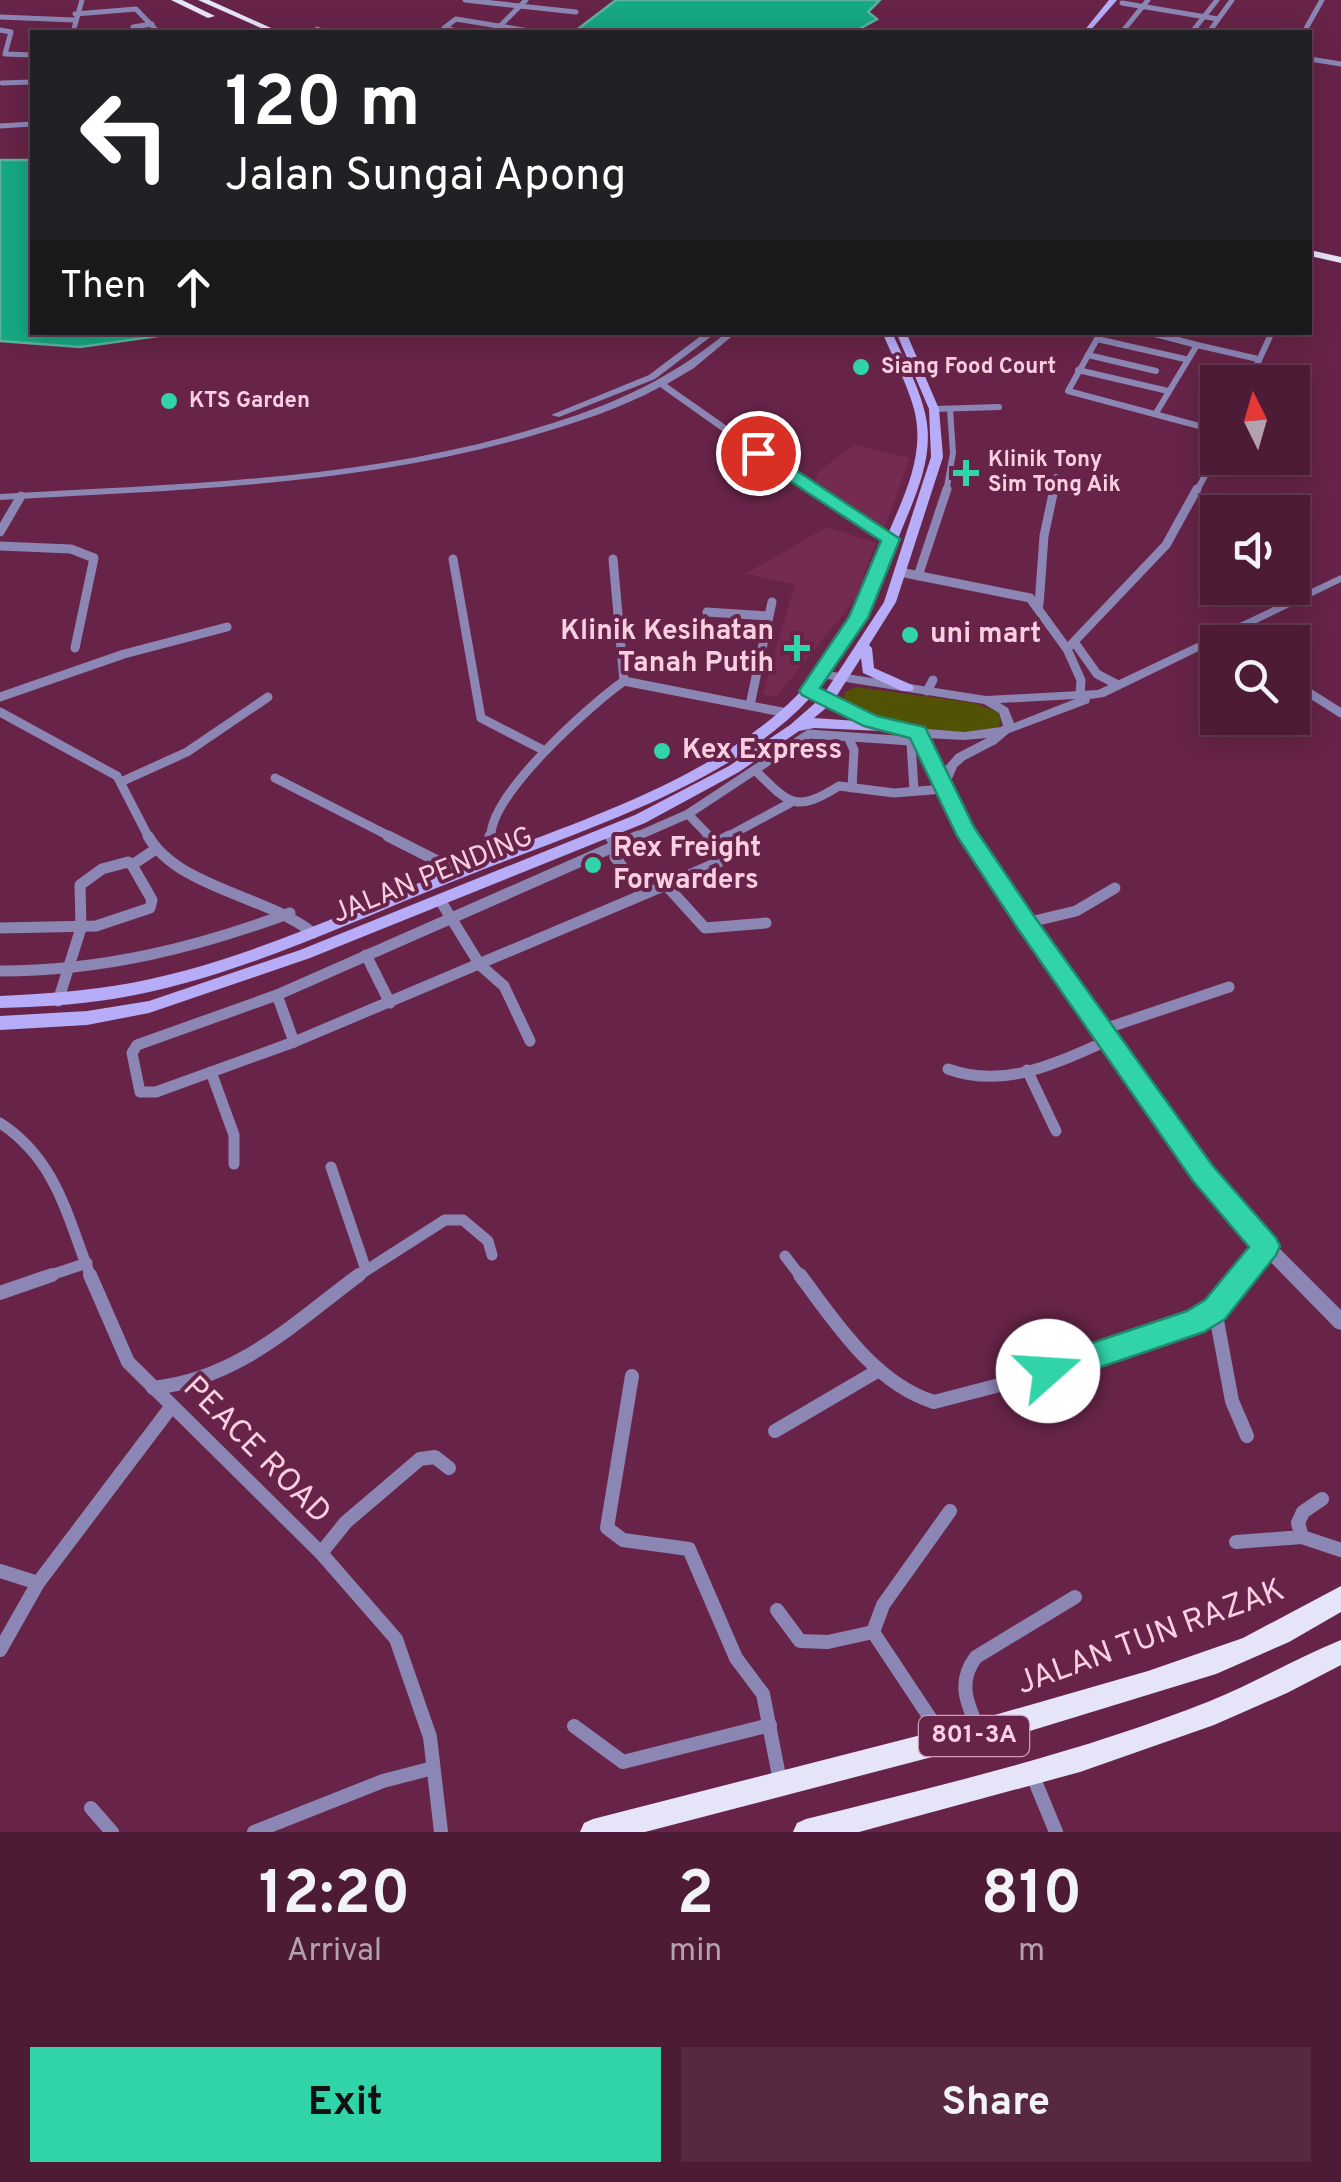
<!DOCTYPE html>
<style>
body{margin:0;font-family:Overpass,sans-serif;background:#572842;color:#f1f3f6;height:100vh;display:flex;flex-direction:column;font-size:38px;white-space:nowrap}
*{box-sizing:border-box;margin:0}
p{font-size:32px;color:#b3a1ad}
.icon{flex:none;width:55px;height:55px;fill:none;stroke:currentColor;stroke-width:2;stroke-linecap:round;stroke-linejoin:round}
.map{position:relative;height:1832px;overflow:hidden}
.sheet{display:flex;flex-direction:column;background:#4d1b36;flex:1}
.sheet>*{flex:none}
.hud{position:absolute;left:30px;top:30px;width:1282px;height:305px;border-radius:0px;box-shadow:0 5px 25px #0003,0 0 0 2px #643951;background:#202124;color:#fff;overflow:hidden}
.needle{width:65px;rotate:355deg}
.controls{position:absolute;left:1200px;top:365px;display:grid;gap:20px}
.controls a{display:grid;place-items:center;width:110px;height:110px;border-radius:0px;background:#4d1b36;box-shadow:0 5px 25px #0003,0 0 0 2px #643951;font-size:50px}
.pin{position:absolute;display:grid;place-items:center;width:85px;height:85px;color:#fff;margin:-42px;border:5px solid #fff;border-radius:50%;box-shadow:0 2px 10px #0007}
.me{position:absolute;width:110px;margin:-55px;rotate:71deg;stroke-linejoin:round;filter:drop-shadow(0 0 8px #0008)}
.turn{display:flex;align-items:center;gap:35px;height:210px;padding:0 30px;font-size:45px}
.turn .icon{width:130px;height:130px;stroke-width:2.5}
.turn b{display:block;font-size:70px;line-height:85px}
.then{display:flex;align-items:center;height:95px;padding:0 30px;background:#0003;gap:20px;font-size:38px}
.eta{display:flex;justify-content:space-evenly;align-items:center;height:170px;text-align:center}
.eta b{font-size:60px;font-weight:700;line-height:70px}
.cta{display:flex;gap:20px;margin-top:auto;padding:20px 30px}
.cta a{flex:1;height:115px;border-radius:0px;background:#31d4a9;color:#111;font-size:40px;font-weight:700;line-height:115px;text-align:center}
.cta a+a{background:#572842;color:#f1f3f6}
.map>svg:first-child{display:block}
.built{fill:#752a52}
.green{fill:#515203}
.water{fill:#16a783;stroke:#5ab39f;stroke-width:2.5}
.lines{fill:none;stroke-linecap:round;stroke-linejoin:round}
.minor-far4{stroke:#8c86b5;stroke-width:5}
.minor-far3{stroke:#8c86b5;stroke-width:6}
.minor-far2{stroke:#8c86b5;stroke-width:9}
.minor-far1{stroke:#8c86b5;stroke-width:11}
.minor{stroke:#8c86b5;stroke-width:14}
.tertiary{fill:#8c86b5;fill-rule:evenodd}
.secondary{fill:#b6acf7;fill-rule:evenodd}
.trunk{fill:#e6e4f8;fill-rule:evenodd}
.route{fill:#31d4a9;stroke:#208a6e;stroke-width:2.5}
.poi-dot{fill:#31d4a9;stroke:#672448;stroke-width:4}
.labels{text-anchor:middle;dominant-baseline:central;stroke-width:8;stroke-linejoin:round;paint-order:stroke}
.far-poi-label{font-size:22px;font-weight:bold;fill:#f9cfe1;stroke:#672448;text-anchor:start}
.shield{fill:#672448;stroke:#cd9cb3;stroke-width:2.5}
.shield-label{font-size:25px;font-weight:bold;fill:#f9cfe1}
.poi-label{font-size:28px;font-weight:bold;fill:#f9cfe1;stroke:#672448;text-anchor:start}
.street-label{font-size:28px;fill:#f9cfe1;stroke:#672448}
.near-street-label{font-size:32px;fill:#f9cfe1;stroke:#672448}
</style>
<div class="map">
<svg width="1341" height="1832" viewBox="0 0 1341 1832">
<rect width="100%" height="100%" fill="#672448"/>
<g class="built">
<path d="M854,445L910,458L884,529L855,519L814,486L819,471Z"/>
<path d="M827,527L876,543L854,601L776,697L763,694L795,584L745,574Z"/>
</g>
<path class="green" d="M856,687L974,703L998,712L1001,720L999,727C956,743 883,725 843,704L845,692Z"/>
<g class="water">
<path d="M616,0H880L868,12L877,19L854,32H574Z"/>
<path d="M0,160H32V332L229,333L165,335L80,347L0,341Z"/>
</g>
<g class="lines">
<g class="minor-far4">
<path d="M465,0L576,12"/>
<path d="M1122,3L1218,19"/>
<path d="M75,14L136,9L158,32"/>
<path d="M0,17L74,20"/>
<path d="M317,29L326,32"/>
<path d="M0,30L11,32L5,54L32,55"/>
<path d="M453,30L444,28L456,19L535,32"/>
<path d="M73,32L82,0"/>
<path d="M135,32L133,27L152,24"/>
<path d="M494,32L526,0"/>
<path d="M1122,32L1148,0"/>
<path d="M1192,32L1217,0"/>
<path d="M1209,32L1232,0"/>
<path d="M1304,32L1322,0"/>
<path d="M1310,59L1341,64"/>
<path d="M2,83L32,82"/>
<path d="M0,126L32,124"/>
</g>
<g class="minor-far3">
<path d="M1101,332L1068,391L1218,431"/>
<path d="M1147,332L1197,345"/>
<path d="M1097,339L1185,359"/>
<path d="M1088,355L1156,371"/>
<path d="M1078,370L1168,391"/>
<path d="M1249,382L1272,332"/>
<path d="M934,409L999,407"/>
<path d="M1156,413L1197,345L1258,359"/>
<path d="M946,492L953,453L950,409"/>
<path d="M1053,492L1056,477"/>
<path d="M1196,492L1218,452"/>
</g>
<g class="minor-far2">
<path d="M0,532L21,496"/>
<path d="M0,546L71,549L94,558L75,648"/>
<path d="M453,559L481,718L545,751"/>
<path d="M613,559L624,681"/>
<path d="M900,572L1030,598L1067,649"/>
<path d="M918,576L947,489"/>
<path d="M1039,605L1044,536L1054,489"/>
<path d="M707,612L768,616"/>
<path d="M1241,627L1260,642"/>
<path d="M1075,643L1097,674L1118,685"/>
<path d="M1292,682L1341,713"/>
<path d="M927,691L933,680"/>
<path d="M1080,695L1081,680L1067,649L1166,545L1197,489"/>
<path d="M0,697L124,654L227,627"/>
<path d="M750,705L772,602"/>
<path d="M0,712L117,776L149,838"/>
<path d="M848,737L854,750L852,788"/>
<path d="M911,743L914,790"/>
<path d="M757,772C791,806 797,812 839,786L894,793L944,789"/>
<path d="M275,778L393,838"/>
<path d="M123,781L187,752L268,697"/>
<path d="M688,814L711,838"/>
<path d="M608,833L611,838"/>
<path d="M491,838C488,796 590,705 624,681L787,713"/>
<path d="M633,838L688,814L809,734L925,742"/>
<path d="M725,838L790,803"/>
</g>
<g class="minor-far1">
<path d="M148,836C178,888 265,895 313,933"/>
<path d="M388,836L459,872"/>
<path d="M490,836L499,857"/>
<path d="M610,836L616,846L615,857L642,894"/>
<path d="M638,836L277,995L137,1045L132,1053L140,1092H156L294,1042L666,885L705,928L766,923"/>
<path d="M716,843L729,836"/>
<path d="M666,885L719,862L725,854L708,836"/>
<path d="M440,900L480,965L504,986L530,1041"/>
<path d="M1026,923L1076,911L1115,888"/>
<path d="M0,928L96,926L150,908L152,900L132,865L156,849"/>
<path d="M366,955L390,1003"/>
<path d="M0,971C102,971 195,948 290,913"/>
<path d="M277,995L294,1042"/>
<path d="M58,1001L81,928L80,885L102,869L128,862L132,865"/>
<path d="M1104,1029L1229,987"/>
<path d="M948,1069C1006,1090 1058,1062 1111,1039"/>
<path d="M1027,1070L1056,1131"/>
<path d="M211,1072L234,1135V1164"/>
<path d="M0,1123C57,1160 67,1217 91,1277"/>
<path d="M331,1167L366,1270"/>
<path d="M785,1256L801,1277"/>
<path d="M45,1277L87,1263"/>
<path d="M356,1277L445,1220H463L488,1241L492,1255"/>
<path d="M1241,1277L1266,1247"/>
</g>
<g class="minor">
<path d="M90,1275L128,1362L321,1553L396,1639L430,1737L441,1832"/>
<path d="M800,1275C836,1323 874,1383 934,1402L1073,1366L1142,1337L1195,1322L1215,1310L1243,1275"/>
<path d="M0,1293L52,1275"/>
<path d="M1215,1310L1232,1401L1247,1436"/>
<path d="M632,1376L607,1528L623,1540L689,1549L736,1658L763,1694L780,1781"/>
<path d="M153,1388C238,1379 293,1324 359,1275"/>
<path d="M775,1431L879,1370"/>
<path d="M1302,1537L1298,1523L1303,1512L1322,1499"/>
<path d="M1236,1542L1302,1537L1341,1550"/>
<path d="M321,1553L346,1522L420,1459L435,1457L449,1468"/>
<path d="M0,1571L38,1583"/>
<path d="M777,1610L800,1641L828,1642L873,1632L946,1742"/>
<path d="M873,1632L883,1605L950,1511"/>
<path d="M0,1650L38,1583L171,1407"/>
<path d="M574,1726L623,1762L770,1725"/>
<path d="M980,1733C968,1706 956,1683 976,1657L1075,1597"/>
<path d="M1032,1774L1056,1832"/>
<path d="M91,1808L112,1832"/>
<path d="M254,1832L383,1781L433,1768"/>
</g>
<g class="tertiary">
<path d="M706,332H717L655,379L559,417L551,415L649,375Z"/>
<path d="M727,332H737L694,368L667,384L847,510L895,537V541H887L839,514L660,387C620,409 575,423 531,436C358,486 179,490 0,500V494C176,484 352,481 523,432C600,410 665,384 727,332Z"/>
<path d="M1341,575V582L1104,697L1090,699L1089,703L1009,733L996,744L965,760L957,767L949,786L969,828L1209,1168L1262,1231L1341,1310V1330L1335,1328L1250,1241L1197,1178L959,833L913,736L909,732L915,728L964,732L1001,727L1003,725L999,713L984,704L821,678L815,674L821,670L986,696L1098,690ZM1075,699L1014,723L1008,708L1000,703ZM926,738L964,740L987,738L956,754L942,770Z"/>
<path d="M808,687L854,710L893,723L895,726L889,730L846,716L804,694L802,691Z"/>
</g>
<g class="secondary">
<path d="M1109,0H1117L1089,32H1083Z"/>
<path d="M882,332H892C903,358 917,382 924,409C938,458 911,503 895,547C875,601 849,655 810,698C725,790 563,836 449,883C339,927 230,980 113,999C75,1005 38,1007 0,1008V996C38,994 75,992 113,986C228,968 334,917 441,874C562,826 725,781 812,679C844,640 865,593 883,546C900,503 927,458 914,409C907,383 893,358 882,332Z"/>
<path d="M896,332H906L939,409L943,457L896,602L869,645L872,648L874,668L912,685L914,688L912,691H902L863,673L861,658L832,703L814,718L900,724L907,729L905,732L814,728L799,731L739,772L645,823L310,958L149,1013L87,1025L0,1030V1016L87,1011L149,1001L300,950L635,815L729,766L790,725L822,697L884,602L931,457L929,409Z"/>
</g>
<g class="trunk">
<path d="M171,0H182L215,16L208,18Z"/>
<path d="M198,0H209L280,32H270Z"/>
<path d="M1310,250L1341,257V263L1310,256Z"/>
<path d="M1341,1586V1612L1289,1642L1216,1674L1020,1734L645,1832H580L584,1823L593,1819L960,1725L1148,1671L1243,1638Z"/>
<path d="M1341,1640V1665L1287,1693L1214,1725L1080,1772L859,1832H793L797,1823L806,1819C942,1785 1079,1753 1210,1701C1255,1683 1296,1658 1341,1640Z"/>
</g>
</g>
<path class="route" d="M752,449H764L900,539L868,618L820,688L877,716L925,727L974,827L1034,916L1212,1165L1276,1238L1280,1246L1276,1255L1225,1319L1204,1332L1048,1385L1038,1381L1034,1371L1038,1361L1187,1311L1205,1300L1249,1247L1193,1181L1018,929L957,836L910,738L864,726L802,695L799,691L849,617L881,541L752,456Z"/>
<g class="poi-dot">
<circle cx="861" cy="367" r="10"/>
<circle cx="169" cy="401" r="10"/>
<path d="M961 458h10v10h10v10h-10v10h-10v-10h-10v-10h10z"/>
<circle cx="910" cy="635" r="10"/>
<path d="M792 633h10v10h10v10h-10v10h-10v-10h-10v-10h10z"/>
<circle cx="662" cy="751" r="10"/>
<circle cx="593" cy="865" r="10"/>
</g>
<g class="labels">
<g class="far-poi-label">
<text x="881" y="367">Siang Food Court</text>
<text x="189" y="401">KTS Garden</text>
<text x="988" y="460">Klinik Tony<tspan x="988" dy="25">Sim Tong Aik</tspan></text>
</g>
<rect class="shield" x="919" y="1716" width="110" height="40" rx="8"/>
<g class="shield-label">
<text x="974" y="1736">801-3A</text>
</g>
<g class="poi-label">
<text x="774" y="632" text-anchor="end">Klinik Kesihatan<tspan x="774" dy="32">Tanah Putih</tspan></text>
<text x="930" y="635">uni mart</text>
<text x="682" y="751">Kex Express</text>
<text x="613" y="849">Rex Freight<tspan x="613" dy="32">Forwarders</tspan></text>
</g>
<g class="street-label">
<text transform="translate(433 876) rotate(-22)">JALAN PENDING</text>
</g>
<g class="near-street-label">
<text transform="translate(256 1451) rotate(45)">PEACE ROAD</text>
<text transform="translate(1151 1638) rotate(-20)">JALAN TUN RAZAK</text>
</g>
</g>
</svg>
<div class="controls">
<a><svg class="needle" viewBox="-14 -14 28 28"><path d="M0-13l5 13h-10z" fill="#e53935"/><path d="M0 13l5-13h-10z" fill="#b3a1ad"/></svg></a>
<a><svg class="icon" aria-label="sound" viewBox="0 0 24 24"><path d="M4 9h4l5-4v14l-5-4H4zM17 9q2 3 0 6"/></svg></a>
<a><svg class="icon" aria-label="search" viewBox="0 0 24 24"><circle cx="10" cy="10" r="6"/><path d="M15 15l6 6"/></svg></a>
</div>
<div class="pin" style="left:758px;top:453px;background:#d93025"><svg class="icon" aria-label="arrive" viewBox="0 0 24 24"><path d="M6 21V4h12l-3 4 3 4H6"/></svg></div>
<svg class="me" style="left:1048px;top:1371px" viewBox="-20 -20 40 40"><circle r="19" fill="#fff"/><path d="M0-13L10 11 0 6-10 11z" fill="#31d4a9"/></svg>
<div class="hud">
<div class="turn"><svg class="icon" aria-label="left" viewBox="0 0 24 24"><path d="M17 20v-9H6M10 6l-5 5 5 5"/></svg><div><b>120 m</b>Jalan Sungai Apong</div></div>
<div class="then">Then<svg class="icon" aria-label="ahead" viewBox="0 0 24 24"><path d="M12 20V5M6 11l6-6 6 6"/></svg></div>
</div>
</div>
<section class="sheet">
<div class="eta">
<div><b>12:20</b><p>Arrival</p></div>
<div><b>2</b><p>min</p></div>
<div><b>810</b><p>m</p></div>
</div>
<div class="cta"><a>Exit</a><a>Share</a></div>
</section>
